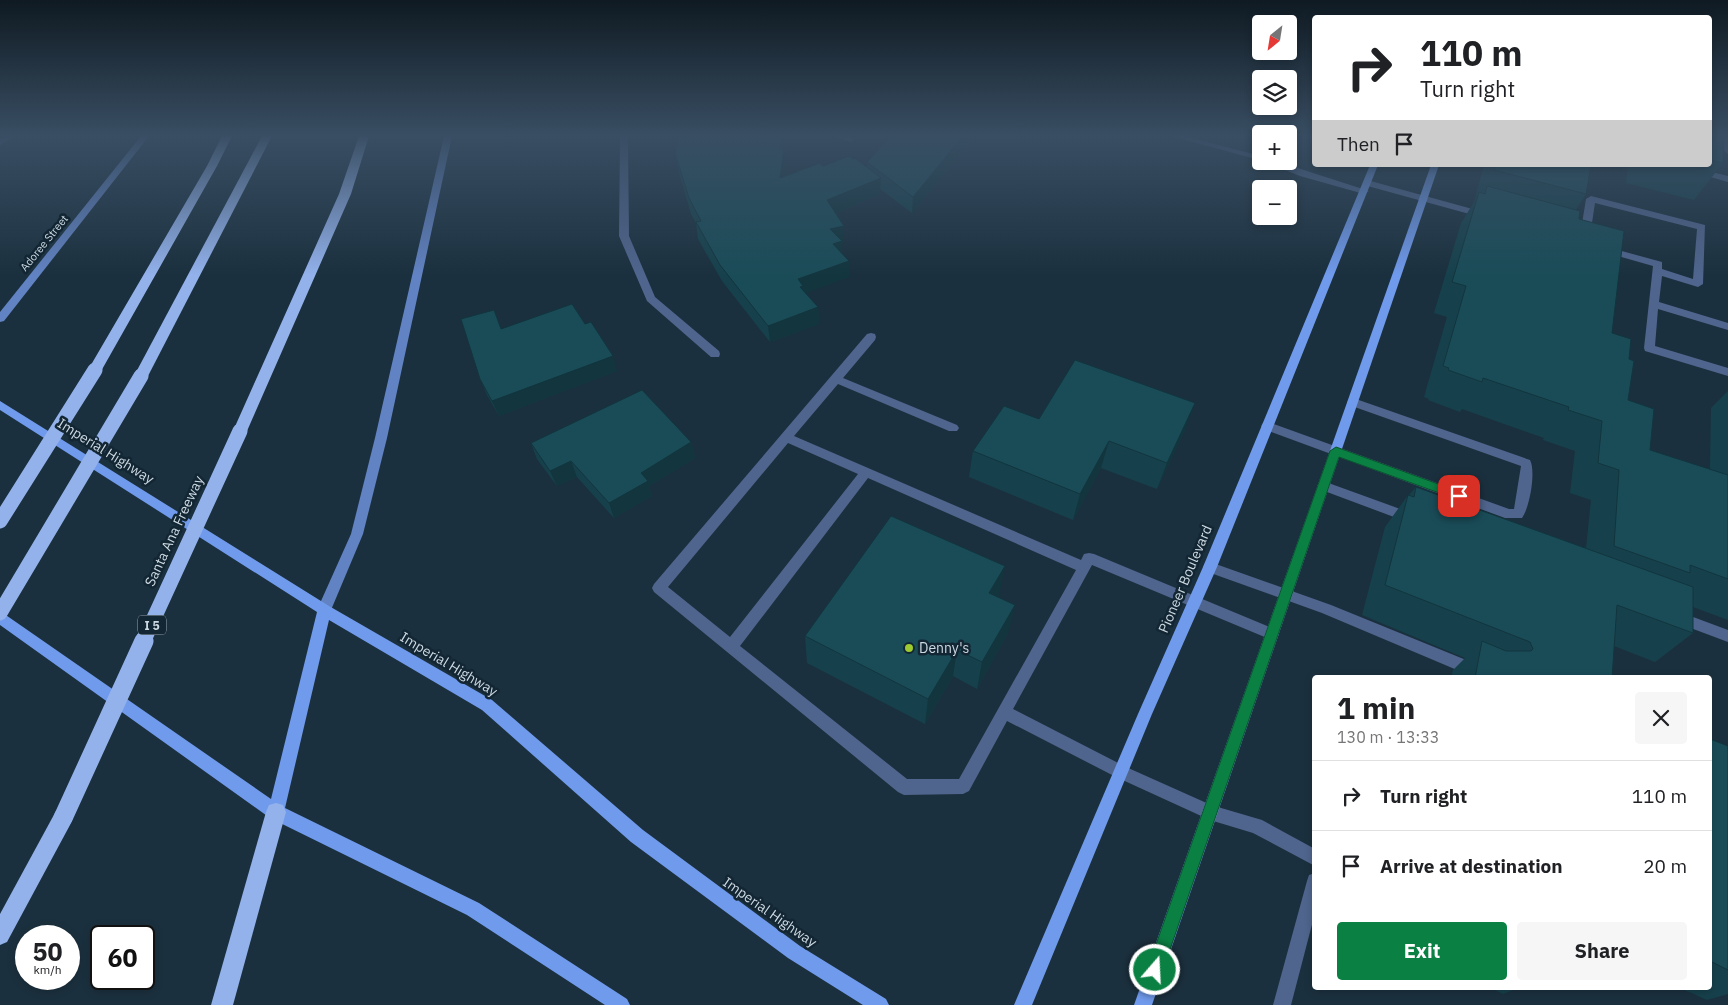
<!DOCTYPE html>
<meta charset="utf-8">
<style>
body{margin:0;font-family:"IBM Plex Sans",sans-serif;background:#f6f6f6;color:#202124;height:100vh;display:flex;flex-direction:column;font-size:19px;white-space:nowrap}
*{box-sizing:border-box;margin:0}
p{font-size:16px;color:#757577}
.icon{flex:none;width:28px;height:28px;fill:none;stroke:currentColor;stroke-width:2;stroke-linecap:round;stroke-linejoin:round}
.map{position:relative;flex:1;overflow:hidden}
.panel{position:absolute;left:1312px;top:675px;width:400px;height:315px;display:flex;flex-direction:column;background:#fff;border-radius:5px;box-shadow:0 2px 8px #0003}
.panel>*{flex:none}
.guide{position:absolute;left:1312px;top:15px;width:400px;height:152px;border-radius:5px;box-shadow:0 2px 8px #0003;background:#fff;color:#202124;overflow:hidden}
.needle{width:32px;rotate:210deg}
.fabs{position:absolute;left:1252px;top:15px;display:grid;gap:10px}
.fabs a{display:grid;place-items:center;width:45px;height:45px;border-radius:5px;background:#fff;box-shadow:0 2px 8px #0003;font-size:25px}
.speed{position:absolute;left:15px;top:925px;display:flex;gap:10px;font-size:25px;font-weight:700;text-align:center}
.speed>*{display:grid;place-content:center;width:65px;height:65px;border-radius:50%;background:#fff;box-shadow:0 2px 8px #0003;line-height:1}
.speed small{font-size:12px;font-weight:400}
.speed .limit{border:2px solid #111;border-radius:8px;background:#fff;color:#111}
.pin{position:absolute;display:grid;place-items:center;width:42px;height:42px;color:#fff;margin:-21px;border-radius:10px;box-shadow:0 2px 8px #0006}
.me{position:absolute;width:55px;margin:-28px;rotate:19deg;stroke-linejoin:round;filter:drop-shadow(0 0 4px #0008)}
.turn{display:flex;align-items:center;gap:18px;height:105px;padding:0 25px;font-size:22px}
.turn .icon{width:65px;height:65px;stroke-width:2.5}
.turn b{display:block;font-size:35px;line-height:42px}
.then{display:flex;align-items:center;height:48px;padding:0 25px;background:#0003;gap:10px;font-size:19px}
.round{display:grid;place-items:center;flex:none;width:52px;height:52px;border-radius:5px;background:#f6f6f6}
.summary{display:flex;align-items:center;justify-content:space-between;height:85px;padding:0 25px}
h1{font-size:30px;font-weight:800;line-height:38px}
.action{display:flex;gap:10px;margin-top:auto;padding:10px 25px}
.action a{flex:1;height:58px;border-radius:5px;background:#0b8043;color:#fff;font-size:20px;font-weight:800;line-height:58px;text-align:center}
.action a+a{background:#f6f6f6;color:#202124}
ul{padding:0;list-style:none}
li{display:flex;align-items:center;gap:15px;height:70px;padding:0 25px;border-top:1px solid #e0e0e0}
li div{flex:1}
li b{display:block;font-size:19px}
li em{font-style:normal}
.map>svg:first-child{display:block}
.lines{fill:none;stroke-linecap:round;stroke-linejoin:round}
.lane{fill:#50658d;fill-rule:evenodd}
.street{fill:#50658d;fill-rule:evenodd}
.secondary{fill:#6283c3;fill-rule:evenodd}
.primary{fill:#709aec;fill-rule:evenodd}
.highway{fill:#93b2ec;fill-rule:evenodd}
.highway-bridge-far1{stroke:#93b2ec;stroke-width:15}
.highway-bridge{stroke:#93b2ec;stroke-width:19}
.wall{fill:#16414c}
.shaded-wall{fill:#12353e}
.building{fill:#1a4c58;stroke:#12353e}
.route{fill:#0b8043;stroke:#07532c}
.poi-dot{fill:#9dca30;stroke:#122633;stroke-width:2}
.labels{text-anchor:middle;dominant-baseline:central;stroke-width:5;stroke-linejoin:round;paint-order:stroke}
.far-street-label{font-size:11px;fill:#cdd9e2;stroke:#122633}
.shield{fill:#122633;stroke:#95a3ae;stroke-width:1}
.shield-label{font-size:12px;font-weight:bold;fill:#cdd9e2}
.street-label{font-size:14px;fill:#cdd9e2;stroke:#122633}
.poi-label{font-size:14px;fill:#cdd9e2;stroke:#122633;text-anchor:start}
</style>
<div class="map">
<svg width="1728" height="1005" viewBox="0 0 1728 1005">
<rect width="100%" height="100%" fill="#1b303e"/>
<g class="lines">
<g class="lane">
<path d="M1171,136H1184L1261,156L1263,161Z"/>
<path d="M1721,136H1728V154L1721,148Z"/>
<path d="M1263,161H1276L1369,191L1364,194L1300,176Z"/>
<path d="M1668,165H1683L1728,176V182Z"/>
<path d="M1367,180L1487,213L1489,215L1484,218L1364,185V181Z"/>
<path d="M1591,196L1705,225L1703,284L1698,287L1662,276L1659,302L1728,323V330L1658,309L1655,346L1728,368V376L1645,351L1644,348L1653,266L1604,252L1602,250L1607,247L1662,262V269L1693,279L1697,229L1595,203L1590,236L1588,238H1582L1580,236L1586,199Z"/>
<path d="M871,333L875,334L876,337L875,340L843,378L957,425L959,428L957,431H949L838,384L794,436L1081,560L1084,554L1089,553L1094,554L1277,630L1279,634L1277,638L1272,640L1267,638L1092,565L1013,709L1126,767L1211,805L1262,820L1315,849V866L1253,833L1210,820L1116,777L1007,721L969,791L963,794L904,795L898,792L654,592L652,588L654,584L867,334ZM788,443L858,474L730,637L668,587ZM868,478L1076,570L959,779H907L740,646Z"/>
<path d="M1353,398L1530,460C1536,471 1530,507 1522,518H1505L1263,429L1261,426L1263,423H1271L1509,509H1514L1521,466L1349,405L1347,402Z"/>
<path d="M1323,481L1414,514L1416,518L1414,522L1410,523L1319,489L1317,486L1319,483Z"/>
<path d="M1210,562L1331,605L1498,673L1500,678H1476L1322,613L1205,571L1203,567L1205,563Z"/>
<path d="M1677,611L1728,630V642L1672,621L1670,617L1672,613Z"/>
<path d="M1315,873V913L1291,1005H1273L1307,881L1309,875Z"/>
</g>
<g class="street">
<path d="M5,136H15L0,145V139Z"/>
<path d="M620,136H628L629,236L655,297L719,351L720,354L719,357H711L647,301L619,236Z"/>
<path d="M833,136H847L855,139L851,142Z"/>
</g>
<g class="secondary">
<path d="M141,136H149L4,321L0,322V312Z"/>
<path d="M444,136H452L387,438L363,534L331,610L329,614L324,616L319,614L317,610L351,534L375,438Z"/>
</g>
<g class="primary">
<path d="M1370,165H1378L1217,567L1152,714L1032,1005H1014L1138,714L1203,567Z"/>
<path d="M1431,165H1439L1152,1005H1134Z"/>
<path d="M0,401L329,606L492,700L643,830L800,946L886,999L889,1005H863L788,958L631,842L482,710L329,620L285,808L479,903L627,999L630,1005H605L467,915L270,818L0,625V611L271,799L317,612L0,410Z"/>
</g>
<g class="highway">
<path d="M222,136H232L217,166L100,373H90L88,370L207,166Z"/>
<path d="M262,136H272L148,376L146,379H136L134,376Z"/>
<path d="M359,136H369L351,194L247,431L245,435L240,436L235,435L233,431L339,194Z"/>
<path d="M276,803L283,805L286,812L233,1005H211L266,812L269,805Z"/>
<path d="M63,809L70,811L73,818L70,825L7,942L0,945V914L56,811Z"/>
</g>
<g class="highway-bridge-far1">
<path d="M0,521L95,370"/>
<path d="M0,613L141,376"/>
<path d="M143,642L240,431"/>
</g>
<path class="highway-bridge" d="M63,818L144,641"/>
</g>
<g class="wall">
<path d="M680,136H783L786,165L784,177L823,166L853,159L867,167V162L891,136H975L912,213L880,189V194L836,213L844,226V242L842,243V254L849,261V277L805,293L818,307L819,324L770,342L722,281L698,239L696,223L691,214L678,169L675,153Z"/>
<path d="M1710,136L1723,163L1694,200L1626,183L1628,165H1710Z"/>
<path d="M1484,165H1591L1586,194L1576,210L1612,333L1629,359L1628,400L1650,450L1710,469L1711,408L1728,391V620L1693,607V633L1655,662L1614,646L1475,678H1451L1453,670L1465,658L1362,615L1385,527L1408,495H1409L1416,487L1586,548L1591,500L1570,493L1575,451L1543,440L1544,438L1462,409L1460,412L1428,400L1429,399L1424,397L1447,317L1434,313L1461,223L1474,202Z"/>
<path d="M585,324L617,371L499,416L487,395L480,379L501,329Z"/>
<path d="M1039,419L1185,430L1157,489L1101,468L1073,520L969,477L973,451Z"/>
<path d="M691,442L695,458L649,486L652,496L614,518L577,477L557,486L537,459L531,443Z"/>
<path d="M999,595L998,597L1008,633L977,689L953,676L925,724L807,663L805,636Z"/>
<path d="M1710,739L1728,746V994L1707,1000L1680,988H1710Z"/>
<path d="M1491,988H1518L1503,994Z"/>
</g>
<g class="shaded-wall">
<path d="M782,136H783L784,148L782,165L780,149Z"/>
<path d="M963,136H975L912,213L913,197Z"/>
<path d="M784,149L786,165L782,195L780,178Z"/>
<path d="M881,178L880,194L828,216L827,200Z"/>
<path d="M844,226V242L842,243V258L834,261L830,229Z"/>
<path d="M849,261V277L804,294V302L798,279Z"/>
<path d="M818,307L819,324L770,342L768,326Z"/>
<path d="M613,356L617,371L499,416L492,401Z"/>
<path d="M1195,403L1185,430L1157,489L1167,463Z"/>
<path d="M1109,441L1101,468L1073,520L1080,494Z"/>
<path d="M691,442L695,458L649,486L652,496L614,518L609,503L641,473Z"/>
<path d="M571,461L577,477L557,486L550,471Z"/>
<path d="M1005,566L999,595L984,621L989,593Z"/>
<path d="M1015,605L1008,633L977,689L982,662Z"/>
<path d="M957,650L953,676L925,724L928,699Z"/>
</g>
<g class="building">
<path d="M680,136H782L780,149H784L780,178L820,163L823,166L849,156L853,159L855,158L881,178L827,200L844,226L830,229L842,241L833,244L849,261L798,279L803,286L800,287L818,307L768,326L720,265L696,222L701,221L689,198L675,153Z"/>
<path d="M891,136H963L913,197L867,162Z"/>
<path d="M1710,136H1718L1724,137L1723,163L1710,160Z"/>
<path d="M1495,165H1591L1586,194L1494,170Z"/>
<path d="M1487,186L1580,211L1579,219L1624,231L1612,333L1631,339L1629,359L1634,361L1628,400L1654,409L1650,450L1728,475V579L1690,565V573L1614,546L1619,470L1598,463L1602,421L1568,410L1569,407L1483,378L1482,382L1448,370L1449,368L1443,366L1466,286L1452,282L1479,192L1485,194Z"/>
<path d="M572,304L585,324L591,322L613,356L492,401L480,379L461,319L494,310L501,329Z"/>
<path d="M1075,360L1195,403L1167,463L1109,441L1080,494L973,451L1004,406L1039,419Z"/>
<path d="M642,390L691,442L641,473L648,481L609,503L571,461L550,471L531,443Z"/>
<path d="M1416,487L1693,587V633L1617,605L1612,678H1475L1482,641L1506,651H1531L1533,649L1530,642L1385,585L1408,495L1414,497Z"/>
<path d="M891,516L1005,566L989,593L1015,605L982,662L957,650L928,699L805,636Z"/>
<path d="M1710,739L1728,746V970L1710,961Z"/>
</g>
<linearGradient id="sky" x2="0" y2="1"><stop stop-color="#0f1a22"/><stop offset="0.49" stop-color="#394e63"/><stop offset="1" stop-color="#394e63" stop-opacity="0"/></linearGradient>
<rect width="1728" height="276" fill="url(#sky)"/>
<path class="route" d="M1336,447L1463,493L1464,496L1459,500L1339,457L1163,970L1161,976L1155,978L1150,976L1147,970L1330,451Z"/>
<circle class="poi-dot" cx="909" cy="648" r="5"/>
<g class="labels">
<g class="far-street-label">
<text transform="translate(44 243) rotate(-51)">Adoree Street</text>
</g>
<rect class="shield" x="138" y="615.5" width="28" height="19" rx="4"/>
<g class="shield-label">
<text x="152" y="625">I 5</text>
</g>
<g class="street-label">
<text transform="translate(106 451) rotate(32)">Imperial Highway</text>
<text transform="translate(174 531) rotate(-65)">Santa Ana Freeway</text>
<text transform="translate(1185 579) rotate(-67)">Pioneer Boulevard</text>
<text transform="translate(449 664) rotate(31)">Imperial Highway</text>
<text transform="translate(770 912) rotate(35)">Imperial Highway</text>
</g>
<g class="poi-label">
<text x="919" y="648">Denny's</text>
</g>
</g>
</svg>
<div class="fabs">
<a><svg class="needle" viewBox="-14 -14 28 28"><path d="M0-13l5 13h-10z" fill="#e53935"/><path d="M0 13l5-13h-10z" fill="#757577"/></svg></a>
<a><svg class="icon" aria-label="layers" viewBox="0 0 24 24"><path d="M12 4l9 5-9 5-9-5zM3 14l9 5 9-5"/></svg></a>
<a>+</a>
<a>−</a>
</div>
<div class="speed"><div>50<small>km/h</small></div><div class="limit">60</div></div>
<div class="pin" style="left:1459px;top:496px;background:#d93025"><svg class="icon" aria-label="arrive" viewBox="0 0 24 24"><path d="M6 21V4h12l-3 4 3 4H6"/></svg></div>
<svg class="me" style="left:1155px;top:970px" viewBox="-20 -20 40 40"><circle r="17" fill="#0b8043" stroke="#fff" stroke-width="3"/><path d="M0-11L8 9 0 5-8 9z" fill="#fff"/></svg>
<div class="guide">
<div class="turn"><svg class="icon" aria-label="right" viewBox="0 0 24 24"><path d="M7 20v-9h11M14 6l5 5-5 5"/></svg><div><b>110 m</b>Turn right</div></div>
<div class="then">Then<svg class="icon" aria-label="arrive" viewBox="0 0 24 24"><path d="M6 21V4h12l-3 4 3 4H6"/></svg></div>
</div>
<section class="panel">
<div class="summary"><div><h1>1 min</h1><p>130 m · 13:33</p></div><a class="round"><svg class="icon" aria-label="close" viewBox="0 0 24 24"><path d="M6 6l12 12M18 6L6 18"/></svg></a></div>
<ul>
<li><svg class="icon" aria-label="right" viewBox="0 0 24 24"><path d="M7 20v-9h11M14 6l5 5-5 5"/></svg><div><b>Turn right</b></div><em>110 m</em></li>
<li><svg class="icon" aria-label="arrive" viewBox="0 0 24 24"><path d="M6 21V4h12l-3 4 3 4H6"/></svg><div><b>Arrive at destination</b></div><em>20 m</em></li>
</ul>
<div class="action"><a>Exit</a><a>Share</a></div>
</section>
</div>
